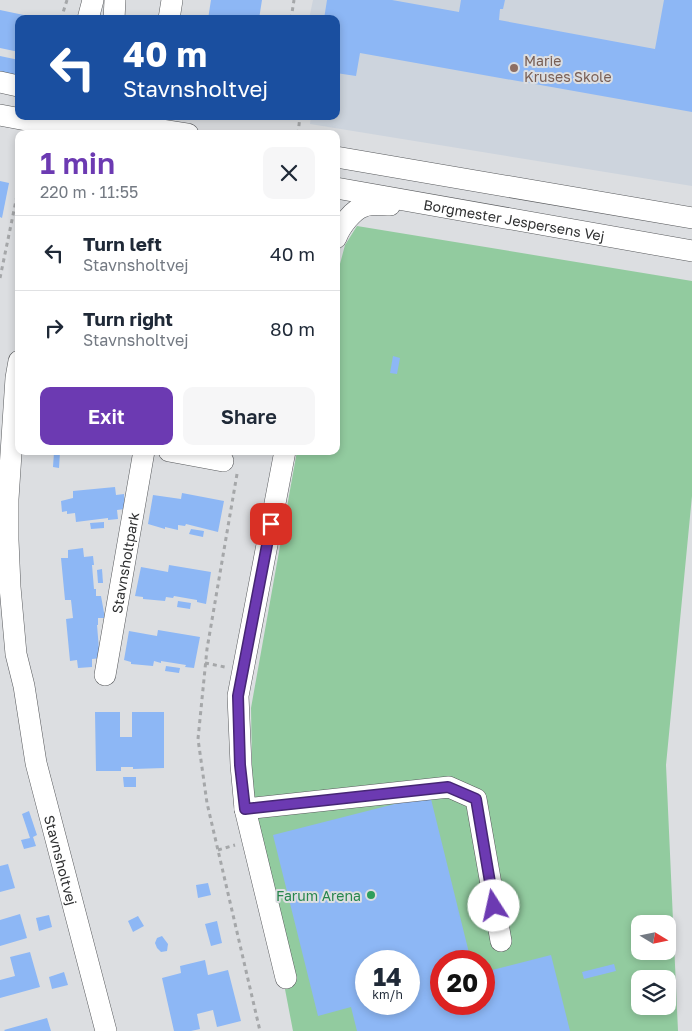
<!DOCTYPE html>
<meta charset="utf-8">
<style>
body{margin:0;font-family:"Golos Text",sans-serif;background:#f6f6f7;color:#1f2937;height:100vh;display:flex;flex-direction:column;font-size:19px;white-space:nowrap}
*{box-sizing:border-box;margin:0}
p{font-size:16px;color:#747a83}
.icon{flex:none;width:28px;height:28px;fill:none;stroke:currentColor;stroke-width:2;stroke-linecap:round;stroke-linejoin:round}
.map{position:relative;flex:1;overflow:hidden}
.sheet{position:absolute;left:15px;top:130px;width:325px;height:325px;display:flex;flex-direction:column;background:#fff;border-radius:10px;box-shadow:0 2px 8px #0003}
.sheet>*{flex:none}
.hud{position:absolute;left:15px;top:15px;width:325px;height:105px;border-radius:10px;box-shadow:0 2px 8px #0003;background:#1a4fa0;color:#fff;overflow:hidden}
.needle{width:32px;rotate:100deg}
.fabs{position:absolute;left:631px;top:915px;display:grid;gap:10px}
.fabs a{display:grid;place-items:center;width:45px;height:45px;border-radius:10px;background:#fff;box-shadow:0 2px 8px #0003;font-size:25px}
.speed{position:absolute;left:355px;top:950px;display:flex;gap:10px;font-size:25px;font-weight:700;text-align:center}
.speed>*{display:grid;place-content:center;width:65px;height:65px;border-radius:50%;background:#fff;box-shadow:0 2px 8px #0003;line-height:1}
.speed small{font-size:12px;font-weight:400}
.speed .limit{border:8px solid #d22;background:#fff;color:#111}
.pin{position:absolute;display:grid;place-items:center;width:42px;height:42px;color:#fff;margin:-21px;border-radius:10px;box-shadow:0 2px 8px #0006}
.me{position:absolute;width:55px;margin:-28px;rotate:350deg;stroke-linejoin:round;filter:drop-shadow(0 0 4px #0008)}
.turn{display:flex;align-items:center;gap:18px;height:105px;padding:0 25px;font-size:22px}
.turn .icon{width:65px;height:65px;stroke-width:2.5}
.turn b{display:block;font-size:35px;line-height:42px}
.round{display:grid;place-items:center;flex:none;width:52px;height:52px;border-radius:10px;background:#f6f6f7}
.head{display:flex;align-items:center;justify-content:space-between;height:85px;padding:0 25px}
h1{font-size:30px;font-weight:600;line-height:38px;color:#6c3ab2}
.primary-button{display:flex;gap:10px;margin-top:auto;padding:10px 25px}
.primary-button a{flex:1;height:58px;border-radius:10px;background:#6c3ab2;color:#fff;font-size:20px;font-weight:600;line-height:58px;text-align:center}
.primary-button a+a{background:#f6f6f7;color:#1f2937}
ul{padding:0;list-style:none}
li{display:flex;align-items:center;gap:15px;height:75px;padding:0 25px;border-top:1px solid #e0e1e3}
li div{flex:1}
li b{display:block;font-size:19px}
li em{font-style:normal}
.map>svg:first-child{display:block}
.built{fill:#cdd4dd}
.green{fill:#92cb9f;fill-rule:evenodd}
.building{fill:#8db7f5;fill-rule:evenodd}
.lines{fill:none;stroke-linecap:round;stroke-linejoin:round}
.minor-casing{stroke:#585a5d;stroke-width:22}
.path{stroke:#a5a7a9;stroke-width:3;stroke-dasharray:4 4;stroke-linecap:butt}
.minor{stroke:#fff;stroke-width:21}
.route-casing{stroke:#462674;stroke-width:12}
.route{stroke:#6c3ab2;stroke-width:9}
.education-dot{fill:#8d6e63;stroke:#dcdee1;stroke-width:2}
.leisure-dot{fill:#2e9e5b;stroke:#dcdee1;stroke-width:2}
.labels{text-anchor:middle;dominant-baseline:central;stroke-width:4;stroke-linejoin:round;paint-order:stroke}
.education-label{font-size:14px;fill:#785e54;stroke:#dcdee1;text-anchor:start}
.street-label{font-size:14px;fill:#2f3031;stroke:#dcdee1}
.leisure-label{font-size:14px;fill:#27864d;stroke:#dcdee1;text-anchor:end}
</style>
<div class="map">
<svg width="692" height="1031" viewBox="0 0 692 1031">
<rect width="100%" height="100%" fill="#dcdee1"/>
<path class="built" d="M313,0H692V186L310,124L311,116H336V19H309Z"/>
<path class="green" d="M357,226L692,281V496L666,765L678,1031H293L253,822L251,708L297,451H336V279L345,245ZM640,924H668V951H640ZM366,961H409V1004H366ZM441,961H484V1004H441ZM640,979H668V1006H640Z"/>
<g class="building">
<path d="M211,0H262L259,19H208Z"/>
<path d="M327,0H392L459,12L461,0H505L503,9H500L499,20L655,49L664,0H692V112L360,53L356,76L336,73V19H324Z"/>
<path d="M0,10L38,18L19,19V52L0,48Z"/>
<path d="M0,56L19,60V77L0,73Z"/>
<path d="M0,181L9,183L2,218L0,217Z"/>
<path d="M393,356L400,358L397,374L390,373Z"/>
<path d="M54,452H60L59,468L53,467Z"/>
<path d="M115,487L116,495L124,494L125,509L117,510L118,519L108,520V518L76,522L75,513L67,514V511L62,512L61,501L73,498V491Z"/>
<path d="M182,493L224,501L218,532L186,524L185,526L178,525V530L165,527V529L148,524L153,495L181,499Z"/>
<path d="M104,522V528L91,529L90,523Z"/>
<path d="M191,529L204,531L203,537L189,534Z"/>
<path d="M83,548L84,557L93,556L94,565H92L94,589H96V596H101L105,618H98V625H97L99,649L102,658L92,659V667L78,668L77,660L70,661L66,619L73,618L71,600H65L61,558H68V550Z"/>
<path d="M169,565L211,572L206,604L197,602V600L174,596L173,598L166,597L165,601L143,599V597L135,596L141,567L168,572Z"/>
<path d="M102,569L103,583H98L97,570Z"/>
<path d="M178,601L191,603L190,609L177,607Z"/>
<path d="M158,630L200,637L194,668L185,667L186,665L161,661V663L154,661L153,666L131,664V662L124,660L129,631L157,636Z"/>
<path d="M166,666L180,668L179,673L165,671Z"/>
<path d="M95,712H120V737H132V712H164V768L133,769V767H121V771H96Z"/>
<path d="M123,777H136V787H124Z"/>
<path d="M430,795L471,961H441V1004H484V972L551,955L570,1031H357L351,1007L318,1016L273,835ZM366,961H409V1004H366Z"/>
<path d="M29,811L37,835L33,837L36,846L24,849L21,840L30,838L22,814Z"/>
<path d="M8,864L15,888L0,892V866Z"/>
<path d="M208,883L211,895L198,898L196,885Z"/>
<path d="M20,914L27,938L0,946V920Z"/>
<path d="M49,915L52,927L39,931L36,918Z"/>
<path d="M138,916L144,926L133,932L128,921Z"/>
<path d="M217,921L222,943L211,946L205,924Z"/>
<path d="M162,936L168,944L167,951L161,952L157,948L155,943L157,938Z"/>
<path d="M30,952L40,987L0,998V980L15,976L10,957Z"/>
<path d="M205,960L208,975L228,970L241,1021L217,1027L213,1010L197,1014L200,1029L191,1031H174L162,978L181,973L180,966Z"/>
<path d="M614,964L616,971L584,979L582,972Z"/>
<path d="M64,972L68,985L52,989L49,977Z"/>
<path d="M47,1018L51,1031H5L4,1030Z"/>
</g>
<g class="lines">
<defs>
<g id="minor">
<path d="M88,19L93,0"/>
<path d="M114,19L115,0"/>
<path d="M169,19L172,0"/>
<path d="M0,82L18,86"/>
<path d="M0,115L80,130L88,134"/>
<path d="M80,130L124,124L188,134"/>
<path d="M336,157L692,218"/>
<path id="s1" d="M336,188L692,251"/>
<path d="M336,238C340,227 353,209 365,206C372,203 383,205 390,205"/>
<path id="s2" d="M19,361L16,378L8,499V540L10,587L16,654L24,686L36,763L106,1031"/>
<path d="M169,451L223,461"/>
<path d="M285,451L238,696L241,765L245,809L286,978"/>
<path id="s3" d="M105,675L144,451"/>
<path d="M245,809L449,787L476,799L501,941"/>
</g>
</defs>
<use href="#minor" class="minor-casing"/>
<g class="path">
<path d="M61,19L67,0"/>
<path d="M291,19L294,0"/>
<path d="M298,134L300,116"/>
<path d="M0,278L19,186"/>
<path d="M237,474L207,649L198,739L207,803L260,1031"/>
<path d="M205,663L225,667"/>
<path d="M218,850L235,845"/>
</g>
<use href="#minor" class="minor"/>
</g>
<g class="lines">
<defs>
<path id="route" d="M271,524L238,696L240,765L245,809L448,787L476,799L494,906"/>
</defs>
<use href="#route" class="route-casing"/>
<use href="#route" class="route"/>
</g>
<circle class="education-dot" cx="514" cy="68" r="5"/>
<circle class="leisure-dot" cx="371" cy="895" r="5"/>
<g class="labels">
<g class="education-label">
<text x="524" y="60">Marie<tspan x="524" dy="16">Kruses Skole</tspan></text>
</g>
<g class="street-label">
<text stroke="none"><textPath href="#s1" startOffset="181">Borgmester Jespersens Vej</textPath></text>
<text stroke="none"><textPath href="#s3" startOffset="114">Stavnsholtpark</textPath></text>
<text stroke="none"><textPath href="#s2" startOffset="505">Stavnsholtvej</textPath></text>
</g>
<g class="leisure-label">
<text x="361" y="895">Farum Arena</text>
</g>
</g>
</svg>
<div class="fabs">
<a><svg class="needle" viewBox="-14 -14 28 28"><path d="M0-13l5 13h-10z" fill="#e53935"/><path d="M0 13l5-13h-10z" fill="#747a83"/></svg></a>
<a><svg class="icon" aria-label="layers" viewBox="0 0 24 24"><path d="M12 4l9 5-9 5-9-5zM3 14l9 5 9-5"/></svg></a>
</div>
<div class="speed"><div>14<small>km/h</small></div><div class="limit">20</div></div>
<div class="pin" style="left:271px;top:524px;background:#d93025"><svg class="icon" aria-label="arrive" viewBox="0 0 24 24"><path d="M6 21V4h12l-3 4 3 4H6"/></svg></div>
<svg class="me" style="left:494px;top:906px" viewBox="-20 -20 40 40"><circle r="19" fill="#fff"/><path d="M0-13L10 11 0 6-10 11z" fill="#6c3ab2"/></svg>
<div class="hud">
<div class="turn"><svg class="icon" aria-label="left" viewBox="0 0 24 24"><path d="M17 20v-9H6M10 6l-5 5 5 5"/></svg><div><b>40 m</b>Stavnsholtvej</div></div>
</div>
<section class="sheet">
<div class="head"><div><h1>1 min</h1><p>220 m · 11:55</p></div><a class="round"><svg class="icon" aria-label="close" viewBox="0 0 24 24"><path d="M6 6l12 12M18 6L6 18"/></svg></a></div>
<ul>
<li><svg class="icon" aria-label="left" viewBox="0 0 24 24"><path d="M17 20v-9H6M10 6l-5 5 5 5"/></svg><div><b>Turn left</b><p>Stavnsholtvej</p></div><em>40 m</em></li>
<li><svg class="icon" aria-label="right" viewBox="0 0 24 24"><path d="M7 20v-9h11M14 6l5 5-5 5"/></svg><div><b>Turn right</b><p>Stavnsholtvej</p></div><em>80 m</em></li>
</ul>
<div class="primary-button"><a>Exit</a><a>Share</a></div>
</section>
</div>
